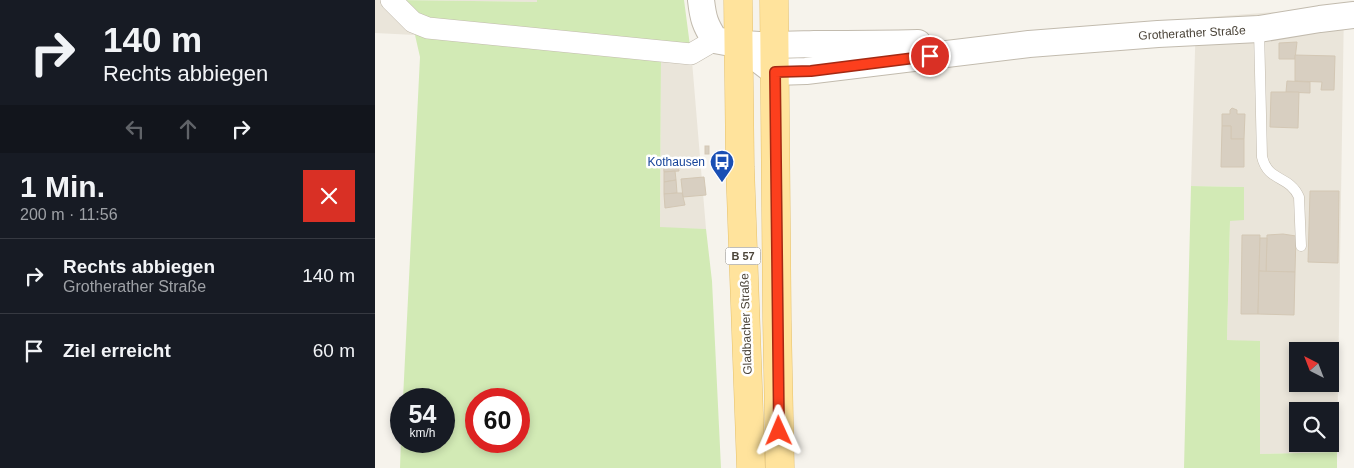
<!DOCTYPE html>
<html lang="de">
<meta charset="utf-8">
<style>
body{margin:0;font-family:Arial,sans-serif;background:#242831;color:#f1f3f6;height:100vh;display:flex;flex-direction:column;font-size:19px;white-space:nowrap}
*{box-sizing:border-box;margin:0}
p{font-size:16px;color:#9ea1a6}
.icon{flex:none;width:28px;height:28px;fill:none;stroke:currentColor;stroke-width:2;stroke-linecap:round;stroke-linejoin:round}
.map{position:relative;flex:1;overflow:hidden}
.details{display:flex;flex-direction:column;background:#171b24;width:375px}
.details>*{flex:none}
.top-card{background:#171b24;color:#f1f3f6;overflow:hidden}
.needle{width:32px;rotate:318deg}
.controls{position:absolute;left:914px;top:342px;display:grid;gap:10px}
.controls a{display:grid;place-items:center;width:50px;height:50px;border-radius:0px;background:#171b24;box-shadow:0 2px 8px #0003;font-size:25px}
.speed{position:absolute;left:15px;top:388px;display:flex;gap:10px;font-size:25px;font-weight:700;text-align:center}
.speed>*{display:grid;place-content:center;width:65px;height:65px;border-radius:50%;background:#171b24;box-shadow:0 2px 8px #0003;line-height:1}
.speed small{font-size:12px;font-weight:400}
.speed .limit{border:8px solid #d22;background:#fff;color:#111}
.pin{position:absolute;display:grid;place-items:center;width:42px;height:42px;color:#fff;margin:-21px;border:2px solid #fff;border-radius:50%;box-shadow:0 1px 5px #0007}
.me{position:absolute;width:55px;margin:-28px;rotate:359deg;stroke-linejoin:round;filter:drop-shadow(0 0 4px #0008)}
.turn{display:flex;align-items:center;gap:18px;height:105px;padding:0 20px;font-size:22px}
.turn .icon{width:65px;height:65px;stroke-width:2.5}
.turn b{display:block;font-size:35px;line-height:42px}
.lanes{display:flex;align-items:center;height:48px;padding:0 20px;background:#0003;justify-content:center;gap:25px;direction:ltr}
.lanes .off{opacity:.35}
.round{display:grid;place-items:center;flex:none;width:52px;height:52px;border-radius:0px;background:#242831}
.headline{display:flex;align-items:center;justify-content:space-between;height:85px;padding:0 20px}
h1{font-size:30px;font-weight:700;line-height:38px}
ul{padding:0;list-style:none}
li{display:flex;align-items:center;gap:15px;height:75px;padding:0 20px;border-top:1px solid #363941}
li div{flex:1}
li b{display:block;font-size:19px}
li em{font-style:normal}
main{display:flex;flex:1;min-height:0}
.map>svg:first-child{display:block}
.residential{fill:#eae5da;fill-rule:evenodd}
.green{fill:#d2eab5;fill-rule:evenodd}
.building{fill:#d8cfc1;stroke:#d3c7b4}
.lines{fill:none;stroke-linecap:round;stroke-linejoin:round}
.service-casing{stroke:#c2bbae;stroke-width:11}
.minor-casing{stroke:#c2bbae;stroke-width:22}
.tertiary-casing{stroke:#c2bbae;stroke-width:28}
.primary-casing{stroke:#e6c16a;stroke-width:29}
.service{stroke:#fff;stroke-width:10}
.minor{stroke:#fff;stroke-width:21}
.tertiary{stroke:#fff;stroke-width:26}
.primary{stroke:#ffe39c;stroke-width:28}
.route-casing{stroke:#a42913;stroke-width:12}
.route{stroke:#fc3f1d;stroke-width:9}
.labels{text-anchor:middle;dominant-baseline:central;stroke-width:5;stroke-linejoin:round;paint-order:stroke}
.shield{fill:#fff;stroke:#817c74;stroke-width:1}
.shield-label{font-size:11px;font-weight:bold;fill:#4b4439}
.street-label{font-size:12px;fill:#4b4439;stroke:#fff}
.transit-label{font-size:12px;fill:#164399;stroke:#fff;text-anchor:end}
</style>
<main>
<section class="details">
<div class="top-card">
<div class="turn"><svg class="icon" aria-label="right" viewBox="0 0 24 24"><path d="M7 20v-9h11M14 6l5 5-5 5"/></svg><div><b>140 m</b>Rechts abbiegen</div></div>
<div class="lanes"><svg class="icon off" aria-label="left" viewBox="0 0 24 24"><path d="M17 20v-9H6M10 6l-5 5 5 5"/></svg><svg class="icon off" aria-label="ahead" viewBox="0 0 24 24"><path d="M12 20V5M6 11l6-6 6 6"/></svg><svg class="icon" aria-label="right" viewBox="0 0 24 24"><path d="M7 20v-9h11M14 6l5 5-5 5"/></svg></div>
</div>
<div class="headline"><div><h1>1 Min.</h1><p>200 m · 11:56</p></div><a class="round" style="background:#d93025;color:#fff"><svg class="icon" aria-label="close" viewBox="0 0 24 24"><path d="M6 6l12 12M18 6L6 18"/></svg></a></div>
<ul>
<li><svg class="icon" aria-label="right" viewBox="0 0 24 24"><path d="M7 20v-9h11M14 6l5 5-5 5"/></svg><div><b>Rechts abbiegen</b><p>Grotherather Straße</p></div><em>140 m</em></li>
<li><svg class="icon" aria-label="arrive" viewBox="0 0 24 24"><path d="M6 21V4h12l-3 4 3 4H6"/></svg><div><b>Ziel erreicht</b></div><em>60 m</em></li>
</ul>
</section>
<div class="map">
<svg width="979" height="468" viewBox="0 0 979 468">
<rect width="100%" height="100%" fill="#f6f3ec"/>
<g class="residential">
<path d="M0,0H162V2L23,0L43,17L40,35L0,33Z"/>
<path d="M969,7L962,452L885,454V342L852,340L855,220L869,187L816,186L821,18ZM922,351H955V384H922ZM922,411H955V444H922Z"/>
<path d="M286,58L317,61L331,229L285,228Z"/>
</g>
<g class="green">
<path d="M22,0L162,2V0H309L317,61L286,58L285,227L331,229L337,281L346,468H25L26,439V441H69V399H28L45,57L40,35L43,17ZM101,399H144V441H101Z"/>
<path d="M816,186L869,187V220L855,221L852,340L885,341V454L962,452V468H809Z"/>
</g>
<g class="building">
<path d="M922,42L920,59H904V43Z"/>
<path d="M920,55L960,56L959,90H946L947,82L920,81Z"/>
<path d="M912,81L935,82V93L911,92Z"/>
<path d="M896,92H924L923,128L895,127Z"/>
<path d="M857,108L862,110V114H870L869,139H856V126H847V114H855V110Z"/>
<path d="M847,126H856V139H869V167H846Z"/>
<rect x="330" y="146" width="4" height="8"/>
<path d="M288,160H300L301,164H303L304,171L289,172Z"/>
<path d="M300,171L301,180L289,182V172Z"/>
<path d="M329,177L331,195L308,197L306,179Z"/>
<path d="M301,180L302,193L289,194V182Z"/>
<path d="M935,191H964L963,263L933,262Z"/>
<path d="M302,193H307L310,205L290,208L289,194Z"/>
<path d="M908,234L921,236L920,272H891L892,235Z"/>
<path d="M867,235H885L883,314H866Z"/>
<path d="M885,238H892L891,272L884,271Z"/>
<path d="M884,271L920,272L919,315L883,314Z"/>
</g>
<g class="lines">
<defs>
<path id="service" d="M884,30L887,157C893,182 914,175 924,197L926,246"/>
<path id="minor" d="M16,0L38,22L53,28L316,54L340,40"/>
<g id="tertiary">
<path d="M326,0C328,18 330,25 340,40C373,47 406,45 439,44C474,44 508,44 543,43"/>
<path d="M363,44L400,72L431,71L654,44L783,34L884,29L945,19L979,15"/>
</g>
<g id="primary">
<path d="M363,0L365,167L376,468"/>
<path d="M399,0L402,320L405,468"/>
</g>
</defs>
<use href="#service" class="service-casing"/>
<use href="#minor" class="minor-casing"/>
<use href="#tertiary" class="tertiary-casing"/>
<use href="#primary" class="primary-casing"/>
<use href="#service" class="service"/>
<use href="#minor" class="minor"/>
<use href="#tertiary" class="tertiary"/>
<use href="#primary" class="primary"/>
</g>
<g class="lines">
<defs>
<path id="route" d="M404,431L400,72L436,71L555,56"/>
</defs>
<use href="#route" class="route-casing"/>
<use href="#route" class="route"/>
</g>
<defs>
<symbol id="bus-pin" viewBox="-11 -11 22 30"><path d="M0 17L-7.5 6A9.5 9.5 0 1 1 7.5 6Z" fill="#1a4fb4" stroke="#fff"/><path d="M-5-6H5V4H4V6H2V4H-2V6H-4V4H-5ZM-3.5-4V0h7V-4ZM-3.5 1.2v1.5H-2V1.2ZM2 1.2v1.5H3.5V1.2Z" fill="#fff"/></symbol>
</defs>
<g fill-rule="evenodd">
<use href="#bus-pin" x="333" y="148" width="28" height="38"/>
</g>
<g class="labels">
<rect class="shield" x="350.5" y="247.5" width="35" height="17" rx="4"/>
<g class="shield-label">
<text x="368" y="256">B 57</text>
</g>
<g class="street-label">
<text transform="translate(817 33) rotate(-3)">Grotherather Straße</text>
<text transform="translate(371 324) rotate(-92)">Gladbacher Straße</text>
</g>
<g class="transit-label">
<text x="330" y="162">Kothausen</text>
</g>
</g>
</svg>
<div class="controls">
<a><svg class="needle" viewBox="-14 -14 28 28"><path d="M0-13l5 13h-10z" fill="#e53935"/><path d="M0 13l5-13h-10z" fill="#9ea1a6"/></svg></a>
<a><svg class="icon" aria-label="search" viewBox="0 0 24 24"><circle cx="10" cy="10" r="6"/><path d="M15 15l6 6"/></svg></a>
</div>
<div class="speed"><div>54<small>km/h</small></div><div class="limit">60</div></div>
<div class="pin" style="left:555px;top:56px;background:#d93025"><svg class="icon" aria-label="arrive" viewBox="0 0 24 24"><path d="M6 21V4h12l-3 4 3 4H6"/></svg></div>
<svg class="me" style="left:404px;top:431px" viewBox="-20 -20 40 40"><path d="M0-17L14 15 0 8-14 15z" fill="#fc3f1d" stroke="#fff" stroke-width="4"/></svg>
</div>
</main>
